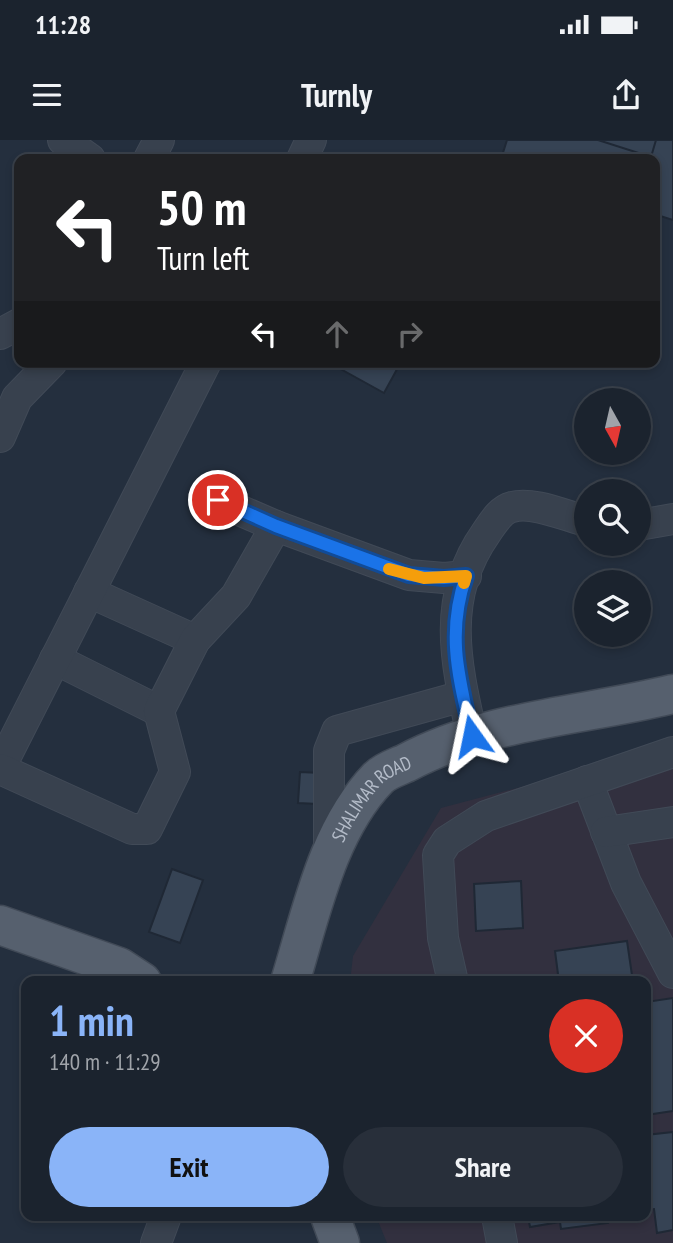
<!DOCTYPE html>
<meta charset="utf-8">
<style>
body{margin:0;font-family:"PT Sans Narrow",sans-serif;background:#282f3a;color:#f1f3f6;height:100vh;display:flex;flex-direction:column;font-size:26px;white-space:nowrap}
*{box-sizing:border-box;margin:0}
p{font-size:23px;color:#a0a4aa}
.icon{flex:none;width:38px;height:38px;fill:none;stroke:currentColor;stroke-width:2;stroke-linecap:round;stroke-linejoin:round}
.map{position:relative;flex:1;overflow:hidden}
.panel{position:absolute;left:21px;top:836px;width:630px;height:245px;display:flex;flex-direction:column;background:#1b232e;border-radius:14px;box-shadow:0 4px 10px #0003,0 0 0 2px #39404a}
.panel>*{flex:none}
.banner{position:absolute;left:14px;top:14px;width:646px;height:214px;border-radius:14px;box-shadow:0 4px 10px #0003,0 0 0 2px #39404a;background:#202124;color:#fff;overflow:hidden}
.needle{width:46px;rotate:172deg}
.fabs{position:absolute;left:574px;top:248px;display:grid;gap:14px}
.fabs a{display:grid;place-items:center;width:77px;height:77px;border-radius:50%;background:#1b232e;box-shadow:0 4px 10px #0003,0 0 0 2px #39404a;font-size:35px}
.pin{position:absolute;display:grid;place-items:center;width:60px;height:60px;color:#fff;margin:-30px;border:4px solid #fff;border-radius:50%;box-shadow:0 2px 7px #0007}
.me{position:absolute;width:77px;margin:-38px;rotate:348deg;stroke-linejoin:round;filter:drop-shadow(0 0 5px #0008)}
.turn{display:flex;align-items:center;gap:24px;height:147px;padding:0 28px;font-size:32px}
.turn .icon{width:91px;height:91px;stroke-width:2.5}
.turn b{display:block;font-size:49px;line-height:60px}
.lanes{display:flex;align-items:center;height:66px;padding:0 28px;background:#0003;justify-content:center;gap:35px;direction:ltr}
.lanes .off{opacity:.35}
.round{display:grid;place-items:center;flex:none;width:74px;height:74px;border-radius:37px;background:#282f3a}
.summary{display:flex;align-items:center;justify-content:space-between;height:119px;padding:0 28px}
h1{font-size:42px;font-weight:600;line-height:52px;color:#8ab4f8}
.cta{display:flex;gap:14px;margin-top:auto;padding:14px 28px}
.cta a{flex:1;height:80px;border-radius:42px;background:#8ab4f8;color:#111;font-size:28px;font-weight:600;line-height:80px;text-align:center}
.cta a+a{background:#282f3a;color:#f1f3f6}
.status{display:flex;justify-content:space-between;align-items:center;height:49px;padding:0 35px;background:#1b232e;direction:ltr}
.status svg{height:19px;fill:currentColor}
header{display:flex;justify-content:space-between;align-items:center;height:91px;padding:0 28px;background:#1b232e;font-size:32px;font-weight:600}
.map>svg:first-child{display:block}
.medical{fill:#32303f}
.building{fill:#364354;stroke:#1f2835;stroke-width:2}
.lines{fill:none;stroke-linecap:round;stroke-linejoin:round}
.minor-casing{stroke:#414a57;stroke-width:32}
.major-casing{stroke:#414a57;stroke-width:41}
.minor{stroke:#38414e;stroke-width:30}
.major{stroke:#56606e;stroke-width:38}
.route-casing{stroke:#114b97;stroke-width:18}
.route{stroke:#1a73e8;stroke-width:12}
.slow{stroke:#f59e0b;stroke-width:12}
.labels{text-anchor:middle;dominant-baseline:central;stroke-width:7;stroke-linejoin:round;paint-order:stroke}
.street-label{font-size:19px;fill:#b4bcc9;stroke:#1d2633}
</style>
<div class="status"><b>11:28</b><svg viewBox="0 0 49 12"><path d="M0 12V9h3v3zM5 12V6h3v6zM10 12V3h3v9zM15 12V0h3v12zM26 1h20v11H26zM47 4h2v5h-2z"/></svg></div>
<header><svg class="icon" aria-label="menu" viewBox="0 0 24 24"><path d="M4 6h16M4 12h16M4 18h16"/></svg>Turnly<svg class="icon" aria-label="share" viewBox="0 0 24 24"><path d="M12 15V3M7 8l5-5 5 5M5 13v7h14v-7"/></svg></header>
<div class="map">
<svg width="673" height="1103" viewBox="0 0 673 1103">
<rect width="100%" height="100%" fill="#242f3e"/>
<path class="medical" d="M673,607V1103H387L376,1076H646V842H350L353,816L441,668Z"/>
<g class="building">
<path d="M507,0H673V80L654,74V19H501Z"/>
<path d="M598,0H656L651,17Z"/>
<path d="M328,222H401L384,253Z"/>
<path d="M300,632L321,633L318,664L298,663Z"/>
<path d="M172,729L203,740L180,803L149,792Z"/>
<path d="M521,741L523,788L476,791L474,744Z"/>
<path d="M627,801L633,842H559L555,811Z"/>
<path d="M673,858V971L646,975V862Z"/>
<path d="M673,992V1090L657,1093L654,1069L646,1070V1043H650L646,995Z"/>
<path d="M528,1076H607L608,1083L561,1089L560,1082L530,1087Z"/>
</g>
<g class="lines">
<defs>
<g id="minor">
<path d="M63,0L90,19"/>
<path d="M149,19L159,0"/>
<path d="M302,19L311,0"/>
<path d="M0,194L19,184"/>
<path d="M0,297L17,258L52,222"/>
<path d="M218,361L276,386L409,435L444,438L466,436"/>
<path d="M639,385L673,379"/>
<path d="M89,452L195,500"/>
<path d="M55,519L159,571"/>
<path d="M472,595C456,524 440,458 486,393C493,383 500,370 512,367C533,361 566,376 586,381"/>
<path d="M0,628L206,222"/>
<path d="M0,629L132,689H147L175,632L159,571L195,500L236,456L276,386"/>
<path d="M587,641L626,743L673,833"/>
<path d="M606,692L673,682"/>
<path d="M329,713V611L337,591L463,556"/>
<path d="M453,842L443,798L438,715L447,701L486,676L673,612"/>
<path d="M497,1076L502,1103"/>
<path d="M156,1103L166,1076"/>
</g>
<g id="major">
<path d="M0,785L119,827L142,842"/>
<path id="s1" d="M290,842C311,774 327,691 378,638C385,631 397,627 406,623C488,579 584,576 673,554"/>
<path d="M330,1076L340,1103"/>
</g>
</defs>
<use href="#minor" class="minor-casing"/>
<use href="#major" class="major-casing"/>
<use href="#minor" class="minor"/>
<use href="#major" class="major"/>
</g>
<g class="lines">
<defs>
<path id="route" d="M218,360L276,386L409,435L444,438L466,436C446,494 459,538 472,596"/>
</defs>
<use href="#route" class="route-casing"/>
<use href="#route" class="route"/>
<path class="slow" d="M389,429L424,438L466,436L464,443"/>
</g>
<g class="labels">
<g class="street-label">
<text stroke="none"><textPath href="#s1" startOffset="205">SHALIMAR ROAD</textPath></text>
</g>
</g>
</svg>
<div class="fabs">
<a><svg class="needle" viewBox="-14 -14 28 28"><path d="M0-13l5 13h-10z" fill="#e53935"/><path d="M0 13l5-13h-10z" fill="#a0a4aa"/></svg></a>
<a><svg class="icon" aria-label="search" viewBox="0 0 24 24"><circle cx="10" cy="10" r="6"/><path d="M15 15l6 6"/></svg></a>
<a><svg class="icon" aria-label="layers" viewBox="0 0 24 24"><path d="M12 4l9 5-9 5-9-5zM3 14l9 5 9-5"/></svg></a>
</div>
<div class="pin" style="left:218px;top:360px;background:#d93025"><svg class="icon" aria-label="arrive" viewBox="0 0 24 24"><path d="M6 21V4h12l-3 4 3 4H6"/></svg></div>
<svg class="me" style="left:472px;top:596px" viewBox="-20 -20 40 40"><path d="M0-17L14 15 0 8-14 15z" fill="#1a73e8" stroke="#fff" stroke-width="4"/></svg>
<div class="banner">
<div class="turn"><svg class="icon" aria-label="left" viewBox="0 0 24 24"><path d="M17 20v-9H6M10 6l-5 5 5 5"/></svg><div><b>50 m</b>Turn left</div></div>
<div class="lanes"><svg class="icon" aria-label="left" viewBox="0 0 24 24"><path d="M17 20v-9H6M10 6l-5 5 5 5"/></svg><svg class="icon off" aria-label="ahead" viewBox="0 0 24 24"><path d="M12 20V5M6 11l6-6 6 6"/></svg><svg class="icon off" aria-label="right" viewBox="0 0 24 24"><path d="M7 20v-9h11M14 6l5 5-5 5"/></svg></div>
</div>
<section class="panel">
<div class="summary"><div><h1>1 min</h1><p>140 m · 11:29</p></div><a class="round" style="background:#d93025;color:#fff"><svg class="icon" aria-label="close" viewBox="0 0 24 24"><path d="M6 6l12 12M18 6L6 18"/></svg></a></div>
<div class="cta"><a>Exit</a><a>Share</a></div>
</section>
</div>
